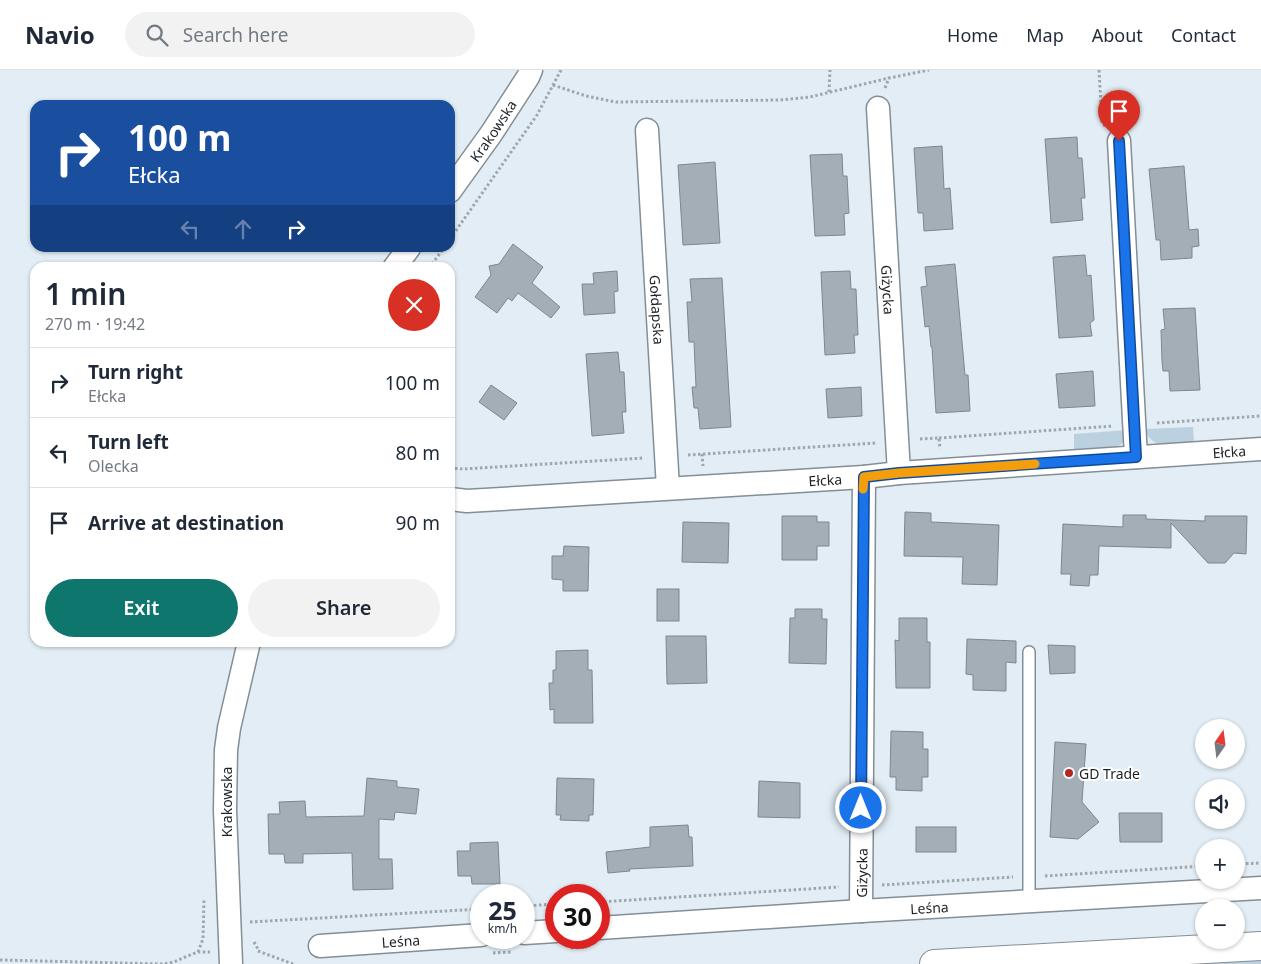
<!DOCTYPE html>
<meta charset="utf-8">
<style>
body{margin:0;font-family:"Noto Sans",sans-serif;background:#f2f2f3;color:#1f2937;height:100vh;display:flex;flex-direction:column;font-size:19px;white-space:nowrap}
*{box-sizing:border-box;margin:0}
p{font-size:16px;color:#747a83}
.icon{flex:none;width:28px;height:28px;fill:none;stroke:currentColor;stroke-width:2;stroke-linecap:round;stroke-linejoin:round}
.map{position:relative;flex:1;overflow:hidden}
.drawer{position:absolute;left:30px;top:192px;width:425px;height:385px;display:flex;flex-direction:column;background:#fff;border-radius:15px;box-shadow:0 1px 4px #0004}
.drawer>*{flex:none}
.top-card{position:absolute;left:30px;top:30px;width:425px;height:152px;border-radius:15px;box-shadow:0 1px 4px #0004;background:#1a4fa0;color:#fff;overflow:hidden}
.needle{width:32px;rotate:14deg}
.fabs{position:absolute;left:1195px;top:649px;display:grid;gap:10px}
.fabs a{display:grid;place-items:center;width:50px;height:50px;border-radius:50%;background:#fff;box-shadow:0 1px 4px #0004;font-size:25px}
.speed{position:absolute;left:470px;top:814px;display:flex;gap:10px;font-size:25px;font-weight:700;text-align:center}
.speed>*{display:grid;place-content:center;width:65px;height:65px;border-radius:50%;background:#fff;box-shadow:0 1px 4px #0004;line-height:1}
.speed small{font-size:12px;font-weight:400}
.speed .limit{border:8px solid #d22;background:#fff;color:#111}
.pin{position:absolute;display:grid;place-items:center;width:42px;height:42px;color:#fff;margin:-51px -21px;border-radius:50% 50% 50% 0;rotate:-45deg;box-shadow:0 0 5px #0007}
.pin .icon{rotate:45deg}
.me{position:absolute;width:55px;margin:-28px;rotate:0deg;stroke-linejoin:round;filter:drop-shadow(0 0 4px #0008)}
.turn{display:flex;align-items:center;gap:18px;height:105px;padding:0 15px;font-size:22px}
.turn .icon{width:65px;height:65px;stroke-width:2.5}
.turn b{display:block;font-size:35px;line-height:42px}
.lanes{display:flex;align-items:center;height:48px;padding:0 15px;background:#0003;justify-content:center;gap:25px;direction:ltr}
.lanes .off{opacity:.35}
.round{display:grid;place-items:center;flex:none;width:52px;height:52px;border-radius:26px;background:#f2f2f3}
.summary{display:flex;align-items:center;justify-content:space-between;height:85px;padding:0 15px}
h1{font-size:30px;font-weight:600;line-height:38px}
.primary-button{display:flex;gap:10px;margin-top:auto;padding:10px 15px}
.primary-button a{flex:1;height:58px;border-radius:30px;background:#0f766e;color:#fff;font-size:20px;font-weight:600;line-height:58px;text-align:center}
.primary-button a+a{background:#f2f2f3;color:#1f2937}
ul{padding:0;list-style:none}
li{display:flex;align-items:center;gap:15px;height:70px;padding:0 15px;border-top:1px solid #e0e1e3}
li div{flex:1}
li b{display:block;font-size:19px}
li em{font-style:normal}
header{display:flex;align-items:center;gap:30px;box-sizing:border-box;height:70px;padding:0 25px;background:#fff;border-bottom:1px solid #e0e1e3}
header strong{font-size:24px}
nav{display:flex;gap:28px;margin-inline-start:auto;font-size:18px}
.search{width:350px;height:45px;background:#f2f2f3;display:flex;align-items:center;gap:12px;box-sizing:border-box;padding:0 18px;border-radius:28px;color:#747a83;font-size:19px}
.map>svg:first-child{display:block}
.green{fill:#bcd1e0}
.building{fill:#a4aeb6;stroke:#7c878e}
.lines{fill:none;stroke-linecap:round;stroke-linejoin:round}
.service-casing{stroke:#848e95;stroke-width:14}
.minor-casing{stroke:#848e95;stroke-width:25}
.secondary-casing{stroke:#848e95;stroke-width:30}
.path{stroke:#9ea7ad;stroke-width:3;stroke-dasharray:2.5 2.5;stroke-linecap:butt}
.service{stroke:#fff;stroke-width:11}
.minor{stroke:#fff;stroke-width:22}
.secondary{stroke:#fff;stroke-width:28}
.route-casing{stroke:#114b97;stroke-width:12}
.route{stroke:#1a73e8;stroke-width:9}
.slow{stroke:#f59e0b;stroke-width:9}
.poi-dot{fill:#b52620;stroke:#fff;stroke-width:2}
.labels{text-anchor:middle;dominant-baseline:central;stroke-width:4;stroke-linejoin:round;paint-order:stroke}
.street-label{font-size:14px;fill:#1d2124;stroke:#fff}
.poi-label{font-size:14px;fill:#1d2124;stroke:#fff;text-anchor:start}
</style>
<header>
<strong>Navio</strong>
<div class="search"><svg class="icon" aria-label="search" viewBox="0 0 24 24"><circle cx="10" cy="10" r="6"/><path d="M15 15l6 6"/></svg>Search here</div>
<nav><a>Home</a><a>Map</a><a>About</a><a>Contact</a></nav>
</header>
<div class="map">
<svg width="1261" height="894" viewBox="0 0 1261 894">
<rect width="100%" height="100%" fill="#e2edf5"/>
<g class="green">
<path d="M1193,357L1194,373C1176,374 1152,382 1145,359Z"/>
<path d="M1127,360C1127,362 1126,368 1126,369C1120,382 1087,380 1074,381V364Z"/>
<path d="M1261,888V894H1117Z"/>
</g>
<g class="building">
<path d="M1077,67L1078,88H1082L1084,114L1085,128H1081L1083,150L1051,153L1045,69Z"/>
<path d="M942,76L944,119L950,118L953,159L924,161L923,143H918L914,78Z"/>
<path d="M842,84L843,106H847L849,143L844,144L845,165L815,166L810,85Z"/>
<path d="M715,92L720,173L683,175L678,95Z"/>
<path d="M1184,96L1189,160L1198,159L1199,176L1192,177V188L1161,190L1160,170H1156L1149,99Z"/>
<path d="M513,174L543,197L532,213L560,237L551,248L518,223L512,231L508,228L497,243L475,227L491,205L489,196L499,194Z"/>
<path d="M1085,185L1087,206L1091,205L1094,250L1090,253L1092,266L1059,268L1053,187Z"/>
<path d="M955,194L965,305H968L970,341L936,343L932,277H931L929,256L925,257L921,217L927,216L925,197Z"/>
<path d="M617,201L618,221L614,222L615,243L584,245L582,214H594L593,203Z"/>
<path d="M850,201L851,219H856L858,265H854L855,283L825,285L821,202Z"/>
<path d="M722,208L731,357L700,359L698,338H694L692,317H696L694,272H689L687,232H692L690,209Z"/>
<path d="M1195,238L1200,320L1170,321L1169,301H1163L1162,291L1161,260L1165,259L1163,239Z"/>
<path d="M618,282L620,302H624L626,342H622L624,363L592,366L586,284Z"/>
<path d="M1093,301L1095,336L1059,338L1056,304Z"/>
<path d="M491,315L517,333L504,350L479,332Z"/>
<path d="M861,317L862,346L828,348L826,319Z"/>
<path d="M905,442L931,443V452L999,455L997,515L962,514L963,487L904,486Z"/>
<path d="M1123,445H1146V449L1205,451V446H1247L1246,484L1234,483L1225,493H1208L1171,453V478L1099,476L1098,505H1090L1089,516L1070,515L1071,504H1061L1063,454L1123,457Z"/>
<path d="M782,446H817V452H829V476H817V490H782Z"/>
<path d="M683,452L729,453L728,493L682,492Z"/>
<path d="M564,476L589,477L588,521H563V510L552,509V486H563Z"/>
<rect x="657" y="519" width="22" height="32"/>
<path d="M795,539H822V549H827L826,594L789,593L790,548H795Z"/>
<path d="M899,548H927V572H930V618H896L895,570L899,571Z"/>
<path d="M666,566H706L707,613L667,614Z"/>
<path d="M967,569L1016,571V593L1006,592V621L973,620V605L966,604Z"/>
<path d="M1048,575L1075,576V603L1050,604Z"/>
<path d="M588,580V600H592L593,653H554V639L550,640L549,613H553V600H556V581Z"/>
<path d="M891,661L923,662V679H928V707H922V721L896,720V707H890Z"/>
<path d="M1055,672L1086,674L1082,732L1099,752L1078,769L1050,767Z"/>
<path d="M367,708L397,711V717L419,719L416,744L395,742L394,750L379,749V789H392L393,819L353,820L352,783L303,784V793H285L284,784H269L268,744H280L279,732L305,731L306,747L364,746Z"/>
<path d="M557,708L594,709L593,745H589V751L560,750L561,745H556Z"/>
<path d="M759,711L800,713V748L758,747Z"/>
<path d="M1119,743H1162V772H1120Z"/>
<path d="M688,755L689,767H692L693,796L629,799L630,801L608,803L606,782L650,777V757Z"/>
<rect x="916" y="757" width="40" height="25"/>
<path d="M498,772L500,814H472L471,806H458L457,781H470V773Z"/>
</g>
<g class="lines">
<defs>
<path id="service" d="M1029,831V582"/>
<g id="minor">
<path id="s1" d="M878,38L899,403"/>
<path id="s2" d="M647,60L668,418"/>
<path d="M1119,71L1136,387"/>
<path id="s3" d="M450,121L491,64L528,7L531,0"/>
<path d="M394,198L409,178"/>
<path id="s4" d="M450,429L467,431L864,407L899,403L1261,379"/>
<path id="s5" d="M861,841L864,407"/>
<path id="s6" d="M599,858L861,841L1261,818"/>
<path d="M524,863L556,861"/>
<path id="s7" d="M320,876L481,865"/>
<path d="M231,894L225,740L226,680L229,658L249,572"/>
</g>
<path id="secondary" d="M934,894L1261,876"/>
</defs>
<use href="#service" class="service-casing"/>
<use href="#minor" class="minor-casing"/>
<use href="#secondary" class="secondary-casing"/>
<g class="path">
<path d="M1099,0L1102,53L1105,56"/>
<path d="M553,15L586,26L616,32L780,30L810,27L889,8"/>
<path d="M885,18L889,8L929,0"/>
<path d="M829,22L830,0"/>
<path d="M450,169L537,45L561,0"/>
<path d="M429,198L444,178"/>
<path d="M1157,353L1261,346"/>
<path d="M939,368L1113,356"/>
<path d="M920,369L939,368L940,379"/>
<path d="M702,384L703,396"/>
<path d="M688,385L876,373"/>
<path d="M450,398L463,399L644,388"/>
<path d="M1236,794L1261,793"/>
<path d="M1045,806L1204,796"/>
<path d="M882,815L1013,807"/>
<path d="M599,832L839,817"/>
<path d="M524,836L556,834"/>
<path d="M250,852L481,839"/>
<path d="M254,872L259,881"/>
<path d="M571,878L587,877"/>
<path d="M258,881L293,894"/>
<path d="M198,882L203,869L204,829"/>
<path d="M493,883L512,882"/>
<path d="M0,890L163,894L174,892L190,885L198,882H210"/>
</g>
<use href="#service" class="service"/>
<use href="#minor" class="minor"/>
<use href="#secondary" class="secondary"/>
</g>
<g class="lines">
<defs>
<path id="route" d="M861,738L864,407L899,403L1136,387L1119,71"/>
</defs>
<use href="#route" class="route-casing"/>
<use href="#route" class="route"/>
<path class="slow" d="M863,419L864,407L899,403L1035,394"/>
</g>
<circle class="poi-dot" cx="1069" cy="703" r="5"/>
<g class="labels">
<g class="street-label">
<text stroke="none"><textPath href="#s3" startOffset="74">Krakowska</textPath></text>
<text stroke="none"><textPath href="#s1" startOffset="182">Giżycka</textPath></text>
<text stroke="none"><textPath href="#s2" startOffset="180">Gołdapska</textPath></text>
<text stroke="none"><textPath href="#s4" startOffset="781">Ełcka</textPath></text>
<text stroke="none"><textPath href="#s4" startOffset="376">Ełcka</textPath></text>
<text transform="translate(226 732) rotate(-90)">Krakowska</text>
<text stroke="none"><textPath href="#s5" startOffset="38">Giżycka</textPath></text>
<text stroke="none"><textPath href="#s6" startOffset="331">Leśna</textPath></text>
<text stroke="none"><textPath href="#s7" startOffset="81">Leśna</textPath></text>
</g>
<g class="poi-label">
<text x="1079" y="703">GD Trade</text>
</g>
</g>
</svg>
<div class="fabs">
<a><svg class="needle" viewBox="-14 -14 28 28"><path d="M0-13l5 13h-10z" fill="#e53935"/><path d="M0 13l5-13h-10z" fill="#747a83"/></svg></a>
<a><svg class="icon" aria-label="sound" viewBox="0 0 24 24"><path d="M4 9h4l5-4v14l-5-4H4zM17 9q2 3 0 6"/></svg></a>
<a>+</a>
<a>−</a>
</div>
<div class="speed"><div>25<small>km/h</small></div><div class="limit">30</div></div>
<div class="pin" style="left:1119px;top:71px;background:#d93025"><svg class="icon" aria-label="arrive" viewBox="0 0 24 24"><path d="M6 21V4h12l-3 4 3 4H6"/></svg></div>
<svg class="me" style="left:861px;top:738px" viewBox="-20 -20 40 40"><circle r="17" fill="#1a73e8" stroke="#fff" stroke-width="3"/><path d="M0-11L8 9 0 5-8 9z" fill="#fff"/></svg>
<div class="top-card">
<div class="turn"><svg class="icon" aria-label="right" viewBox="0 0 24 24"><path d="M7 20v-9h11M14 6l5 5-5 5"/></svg><div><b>100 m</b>Ełcka</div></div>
<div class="lanes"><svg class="icon off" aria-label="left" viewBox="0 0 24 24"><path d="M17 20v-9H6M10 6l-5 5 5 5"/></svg><svg class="icon off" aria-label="ahead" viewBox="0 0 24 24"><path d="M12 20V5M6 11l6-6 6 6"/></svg><svg class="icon" aria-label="right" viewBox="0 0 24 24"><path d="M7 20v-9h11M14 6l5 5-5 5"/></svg></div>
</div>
<section class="drawer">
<div class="summary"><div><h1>1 min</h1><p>270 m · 19:42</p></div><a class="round" style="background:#d93025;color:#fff"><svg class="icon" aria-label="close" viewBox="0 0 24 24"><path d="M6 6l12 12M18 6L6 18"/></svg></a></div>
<ul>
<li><svg class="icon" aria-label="right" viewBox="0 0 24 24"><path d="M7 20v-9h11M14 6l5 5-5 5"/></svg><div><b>Turn right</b><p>Ełcka</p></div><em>100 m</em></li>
<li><svg class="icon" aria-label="left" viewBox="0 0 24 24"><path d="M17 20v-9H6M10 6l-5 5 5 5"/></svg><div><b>Turn left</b><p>Olecka</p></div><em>80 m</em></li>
<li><svg class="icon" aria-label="arrive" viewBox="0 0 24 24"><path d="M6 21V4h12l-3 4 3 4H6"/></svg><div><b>Arrive at destination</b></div><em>90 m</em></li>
</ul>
<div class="primary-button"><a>Exit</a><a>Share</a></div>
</section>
</div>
